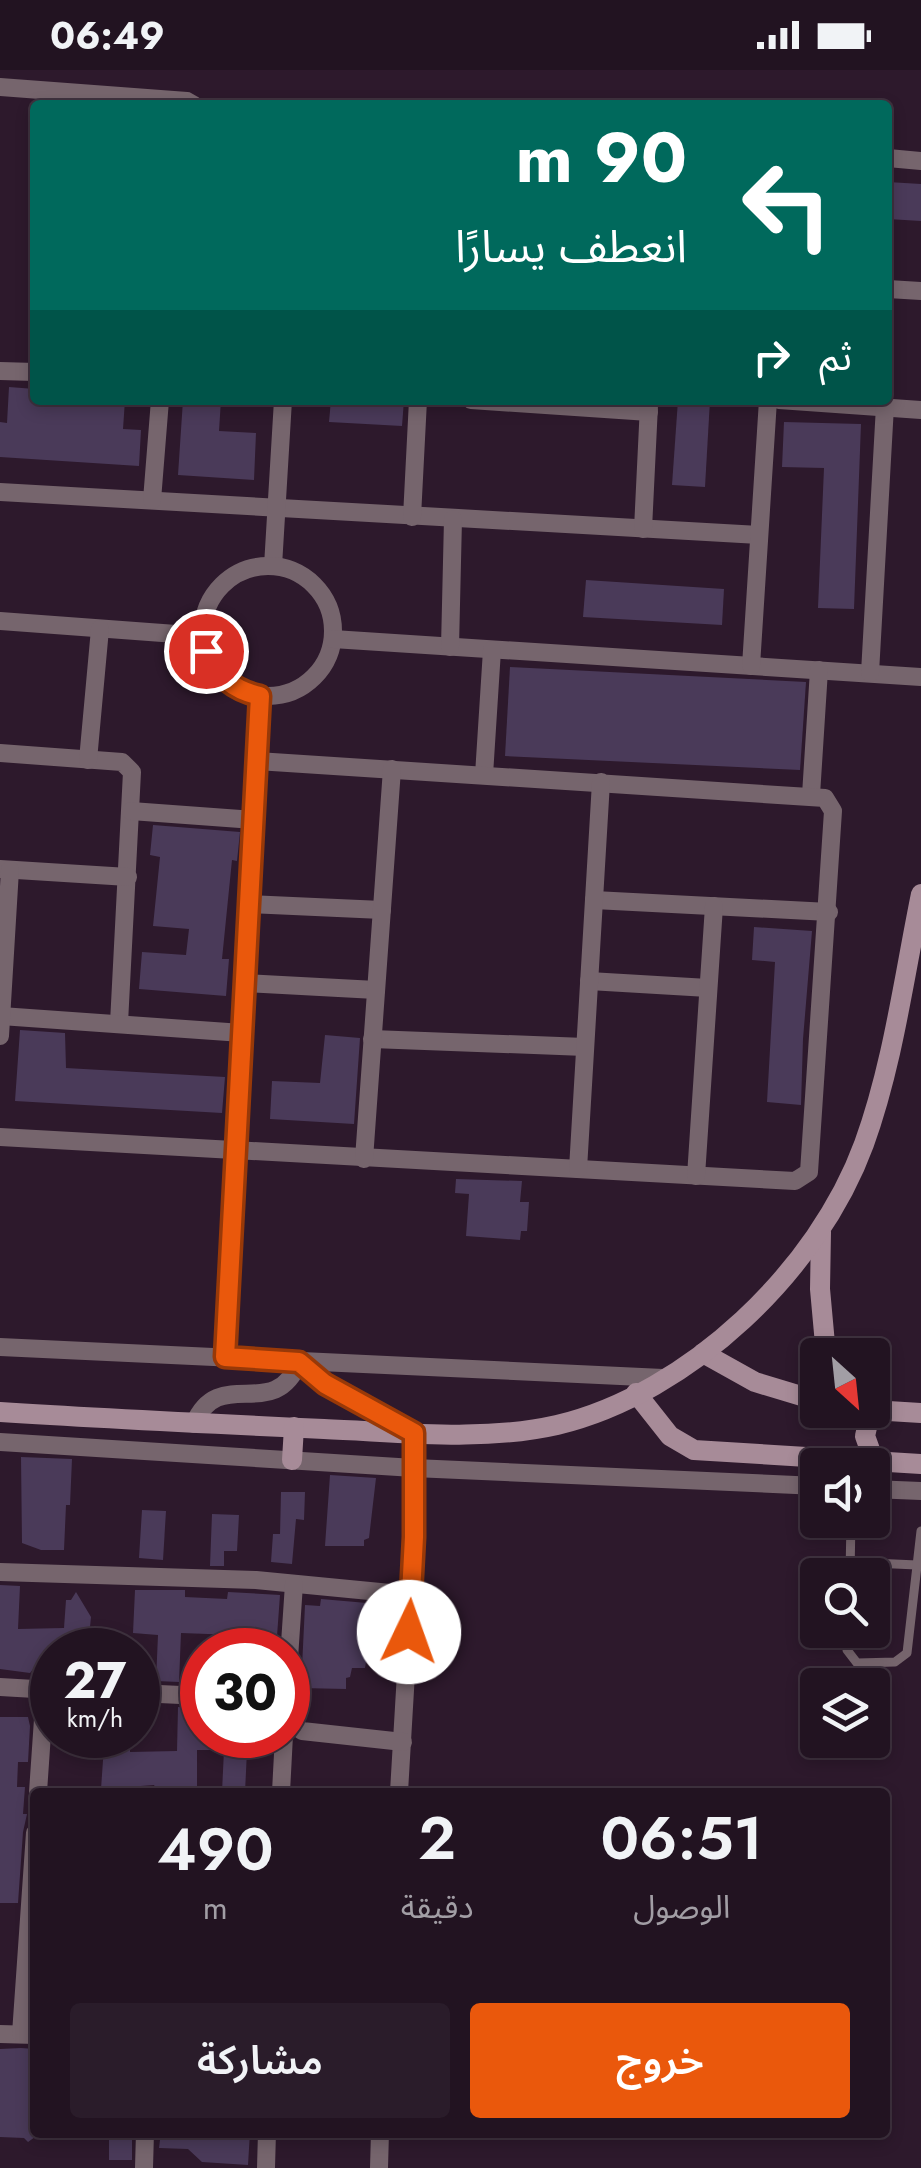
<!DOCTYPE html>
<html lang="ar">
<meta charset="utf-8">
<style>
body{margin:0;font-family:Jost,"Noto Sans Arabic",sans-serif;background:#2a1c2a;color:#f1f3f6;direction:rtl;height:100vh;display:flex;flex-direction:column;font-size:38px;white-space:nowrap}
*{box-sizing:border-box;margin:0}
p{font-size:32px;color:#a29ea5}
.icon{flex:none;width:55px;height:55px;fill:none;stroke:currentColor;stroke-width:2;stroke-linecap:round;stroke-linejoin:round}
.map{position:relative;flex:1;overflow:hidden;direction:ltr}
.side{position:absolute;left:30px;top:1718px;width:860px;height:350px;display:flex;flex-direction:column;background:#221321;border-radius:10px;box-shadow:0 5px 15px #0003,0 0 0 2px #3f323f;direction:rtl}
.side>*{flex:none}
.banner{position:absolute;left:30px;top:30px;width:862px;height:305px;border-radius:10px;box-shadow:0 5px 15px #0003,0 0 0 2px #3f323f;direction:rtl;background:#00695c;color:#fff;overflow:hidden}
.needle{width:65px;rotate:153deg}
.tools{position:absolute;left:800px;top:1268px;display:grid;gap:20px}
.tools a{display:grid;place-items:center;width:90px;height:90px;border-radius:10px;background:#221321;box-shadow:0 5px 15px #0003,0 0 0 2px #3f323f;font-size:50px}
.speed{position:absolute;left:30px;top:1558px;display:flex;gap:20px;font-size:50px;font-weight:700;text-align:center}
.speed>*{display:grid;place-content:center;width:130px;height:130px;border-radius:50%;background:#221321;box-shadow:0 5px 15px #0003,0 0 0 2px #3f323f;line-height:1}
.speed small{font-size:25px;font-weight:400}
.speed .limit{border:15px solid #d22;background:#fff;color:#111}
.pin{position:absolute;display:grid;place-items:center;width:85px;height:85px;color:#fff;margin:-42px;border:5px solid #fff;border-radius:50%;box-shadow:0 2px 10px #0007}
.me{position:absolute;width:110px;margin:-55px;rotate:3deg;stroke-linejoin:round;filter:drop-shadow(0 0 8px #0008)}
.turn{display:flex;align-items:center;gap:35px;height:210px;padding:0 40px;font-size:45px}
.turn .icon{width:130px;height:130px;stroke-width:2.5}
.turn b{display:block;font-size:70px;line-height:85px}
.then{display:flex;align-items:center;height:95px;padding:0 40px;background:#0003;gap:20px;font-size:38px}
.eta{display:flex;justify-content:space-evenly;align-items:center;height:170px;text-align:center}
.eta b{font-size:60px;font-weight:600;line-height:70px}
.button{display:flex;gap:20px;margin-top:auto;padding:20px 40px}
.button a{flex:1;height:115px;border-radius:10px;background:#ea580c;color:#fff;font-size:40px;font-weight:600;line-height:115px;text-align:center}
.button a+a{background:#2a1c2a;color:#f1f3f6}
.status{display:flex;justify-content:space-between;align-items:center;height:70px;padding:0 50px;background:#221321;direction:ltr}
.status svg{height:28px;fill:currentColor}
.map>svg:first-child{display:block}
.building{fill:#4a3a59}
.lines{fill:none;stroke-linecap:round;stroke-linejoin:round}
.lane{stroke:#76656d;stroke-width:9}
.street{stroke:#76656d;stroke-width:18}
.secondary{stroke:#a78b98;stroke-width:20}
.route-casing{stroke:#983908;stroke-width:25}
.route{stroke:#ea580c;stroke-width:18}
</style>
<div class="status"><b>06:49</b><svg viewBox="0 0 49 12"><path d="M0 12V9h3v3zM5 12V6h3v6zM10 12V3h3v9zM15 12V0h3v12zM26 1h20v11H26zM47 4h2v5h-2z"/></svg></div>
<div class="map">
<svg width="921" height="2098" viewBox="0 0 921 2098">
<rect width="100%" height="100%" fill="#2d192c"/>
<g class="building">
<path d="M888,112L921,114V151L888,149Z"/>
<path d="M9,317L35,319V330H125L123,359L141,360L139,396L0,387V352L7,353Z"/>
<path d="M183,330H221L219,361L256,363L254,410L178,405Z"/>
<path d="M331,330H404L402,356L329,352Z"/>
<path d="M678,330H710L705,417L672,415Z"/>
<path d="M784,352L861,354L854,539L818,538L824,398L782,397Z"/>
<path d="M586,510L724,519L722,555L583,547Z"/>
<path d="M510,597L806,612L800,700L505,686Z"/>
<path d="M153,755L240,762L237,791L232,790L222,889H229L226,926L139,919L142,882L186,885L189,859L153,856L160,787L150,785Z"/>
<path d="M754,857L812,861L803,969L801,1035L767,1032L775,892L752,890Z"/>
<path d="M20,960L65,963L66,998L225,1007L222,1043L15,1031Z"/>
<path d="M325,965L360,968L354,1054L270,1049L272,1011L320,1013Z"/>
<path d="M456,1109L522,1111L520,1132H529L527,1161H521L520,1170L466,1166L469,1124L455,1123Z"/>
<path d="M21,1387L72,1389L70,1435H66L64,1480H41L22,1473Z"/>
<path d="M330,1405L376,1408L369,1468L364,1470V1476H325Z"/>
<path d="M281,1422H305L304,1450L296,1449L292,1494L271,1492L273,1464H280Z"/>
<path d="M142,1440L166,1441L163,1490L139,1488Z"/>
<path d="M212,1444L239,1445L237,1481H224V1496H210Z"/>
<path d="M0,1515L20,1516L18,1559L64,1558L66,1530H71L76,1522L91,1547L89,1567L134,1571V1580H44L41,1600L34,1598L30,1603L0,1599Z"/>
<path d="M135,1520H185V1527L227,1529L228,1522L280,1525L276,1580H234L235,1565L181,1563L179,1612L156,1611L158,1565L133,1563Z"/>
<path d="M321,1529L367,1533L365,1574H369L365,1598H352L350,1607L346,1608V1619L301,1618L305,1535L320,1536Z"/>
<path d="M178,1637L202,1638V1665H271L270,1682L247,1681L245,1722H222L224,1680H197V1722H158L154,1715L101,1719L104,1676L130,1677V1682L177,1681Z"/>
<path d="M0,1647H28L30,1656L28,1692H18L17,1717H25L23,1744H27L23,1762L18,1833H0Z"/>
<path d="M21,1978L35,1979V2067L28,2072L24,2068L0,2067V1979Z"/>
<rect x="109" y="2062" width="23" height="28"/>
<path d="M161,2062H250L248,2095L202,2092L188,2079L159,2078Z"/>
</g>
<g class="lines">
<g class="lane">
<path d="M850,1492L917,1495"/>
<path d="M850,1505L851,1450"/>
<path d="M848,1560L847,1580L857,1593L895,1592L907,1583L921,1461"/>
</g>
<g class="street">
<path d="M0,17L187,31L194,35"/>
<path d="M888,88L921,91"/>
<path d="M888,219L921,221"/>
<path d="M0,301L35,302"/>
<path d="M471,330L649,342"/>
<path d="M779,330L921,340"/>
<path d="M0,422L759,465"/>
<path d="M152,430L160,330"/>
<path d="M412,447L418,330"/>
<path d="M643,459L649,335"/>
<path d="M273,496L283,330"/>
<circle cx="268" cy="561" r="65"/>
<path d="M0,551L203,566"/>
<path d="M333,569L921,607"/>
<path d="M450,577L453,449"/>
<path d="M751,596L768,330"/>
<path d="M870,603L885,336"/>
<path d="M0,683L122,692L132,702L119,953"/>
<path d="M88,690L100,559"/>
<path d="M484,705L492,580"/>
<path d="M811,725L819,600"/>
<path d="M131,741L254,750"/>
<path d="M0,799L128,807"/>
<path d="M594,830L829,842"/>
<path d="M249,834L382,840"/>
<path d="M589,911L708,918"/>
<path d="M245,913L376,920"/>
<path d="M1,946L242,963"/>
<path d="M0,966L10,800"/>
<path d="M372,969L585,977"/>
<path d="M0,1067L795,1111L809,1102L833,741L825,728L257,691"/>
<path d="M364,1089L392,699"/>
<path d="M578,1099L601,712"/>
<path d="M696,1106L714,836"/>
<path d="M0,1277L663,1308"/>
<path d="M225,1287L260,626"/>
<path d="M194,1354C219,1294 274,1354 299,1292L325,1314L414,1363V1467L399,1722"/>
<path d="M0,1372L414,1398L818,1416"/>
<path d="M872,1419L921,1421"/>
<path d="M0,1502L256,1510L411,1525"/>
<path d="M288,1603L294,1514"/>
<path d="M0,1617L52,1620"/>
<path d="M138,1623L202,1626"/>
<path d="M288,1650L302,1661L403,1672"/>
<path d="M38,1722L45,1620"/>
<path d="M281,1722L284,1665"/>
<path d="M0,1964L35,1965"/>
<path d="M21,1964L35,1763"/>
<path d="M144,2098L145,2062"/>
<path d="M266,2098L267,2062"/>
<path d="M379,2098L380,2062"/>
</g>
<g class="secondary">
<path d="M821,1162L820,1219L826,1285"/>
<path d="M703,1283L755,1312L818,1331"/>
<path d="M636,1323L670,1366L694,1380L921,1394"/>
<path d="M871,1340L865,1366L874,1391"/>
<path d="M872,1340L921,1343"/>
<path d="M0,1342C108,1349 216,1354 324,1359C401,1362 482,1372 557,1355C690,1323 818,1200 864,1074C893,994 904,907 921,824"/>
<path d="M292,1390L294,1357"/>
</g>
</g>
<g class="lines">
<defs>
<path id="route" d="M206,581C217,606 233,620 260,626L225,1287L299,1292L325,1314L414,1363V1467L409,1562"/>
</defs>
<use href="#route" class="route-casing"/>
<use href="#route" class="route"/>
</g>
</svg>
<div class="tools">
<a><svg class="needle" viewBox="-14 -14 28 28"><path d="M0-13l5 13h-10z" fill="#e53935"/><path d="M0 13l5-13h-10z" fill="#a29ea5"/></svg></a>
<a><svg class="icon" aria-label="sound" viewBox="0 0 24 24"><path d="M4 9h4l5-4v14l-5-4H4zM17 9q2 3 0 6"/></svg></a>
<a><svg class="icon" aria-label="search" viewBox="0 0 24 24"><circle cx="10" cy="10" r="6"/><path d="M15 15l6 6"/></svg></a>
<a><svg class="icon" aria-label="layers" viewBox="0 0 24 24"><path d="M12 4l9 5-9 5-9-5zM3 14l9 5 9-5"/></svg></a>
</div>
<div class="speed"><div>27<small>km/h</small></div><div class="limit">30</div></div>
<div class="pin" style="left:206px;top:581px;background:#d93025"><svg class="icon" aria-label="arrive" viewBox="0 0 24 24"><path d="M6 21V4h12l-3 4 3 4H6"/></svg></div>
<svg class="me" style="left:409px;top:1562px" viewBox="-20 -20 40 40"><circle r="19" fill="#fff"/><path d="M0-13L10 11 0 6-10 11z" fill="#ea580c"/></svg>
<div class="banner">
<div class="turn"><svg class="icon" aria-label="left" viewBox="0 0 24 24"><path d="M17 20v-9H6M10 6l-5 5 5 5"/></svg><div><b>90 m</b>انعطف يسارًا</div></div>
<div class="then">ثم<svg class="icon" aria-label="right" viewBox="0 0 24 24"><path d="M7 20v-9h11M14 6l5 5-5 5"/></svg></div>
</div>
<section class="side">
<div class="eta">
<div><b>06:51</b><p>الوصول</p></div>
<div><b>2</b><p>دقيقة</p></div>
<div><b>490</b><p>m</p></div>
</div>
<div class="button"><a>خروج</a><a>مشاركة</a></div>
</section>
</div>
